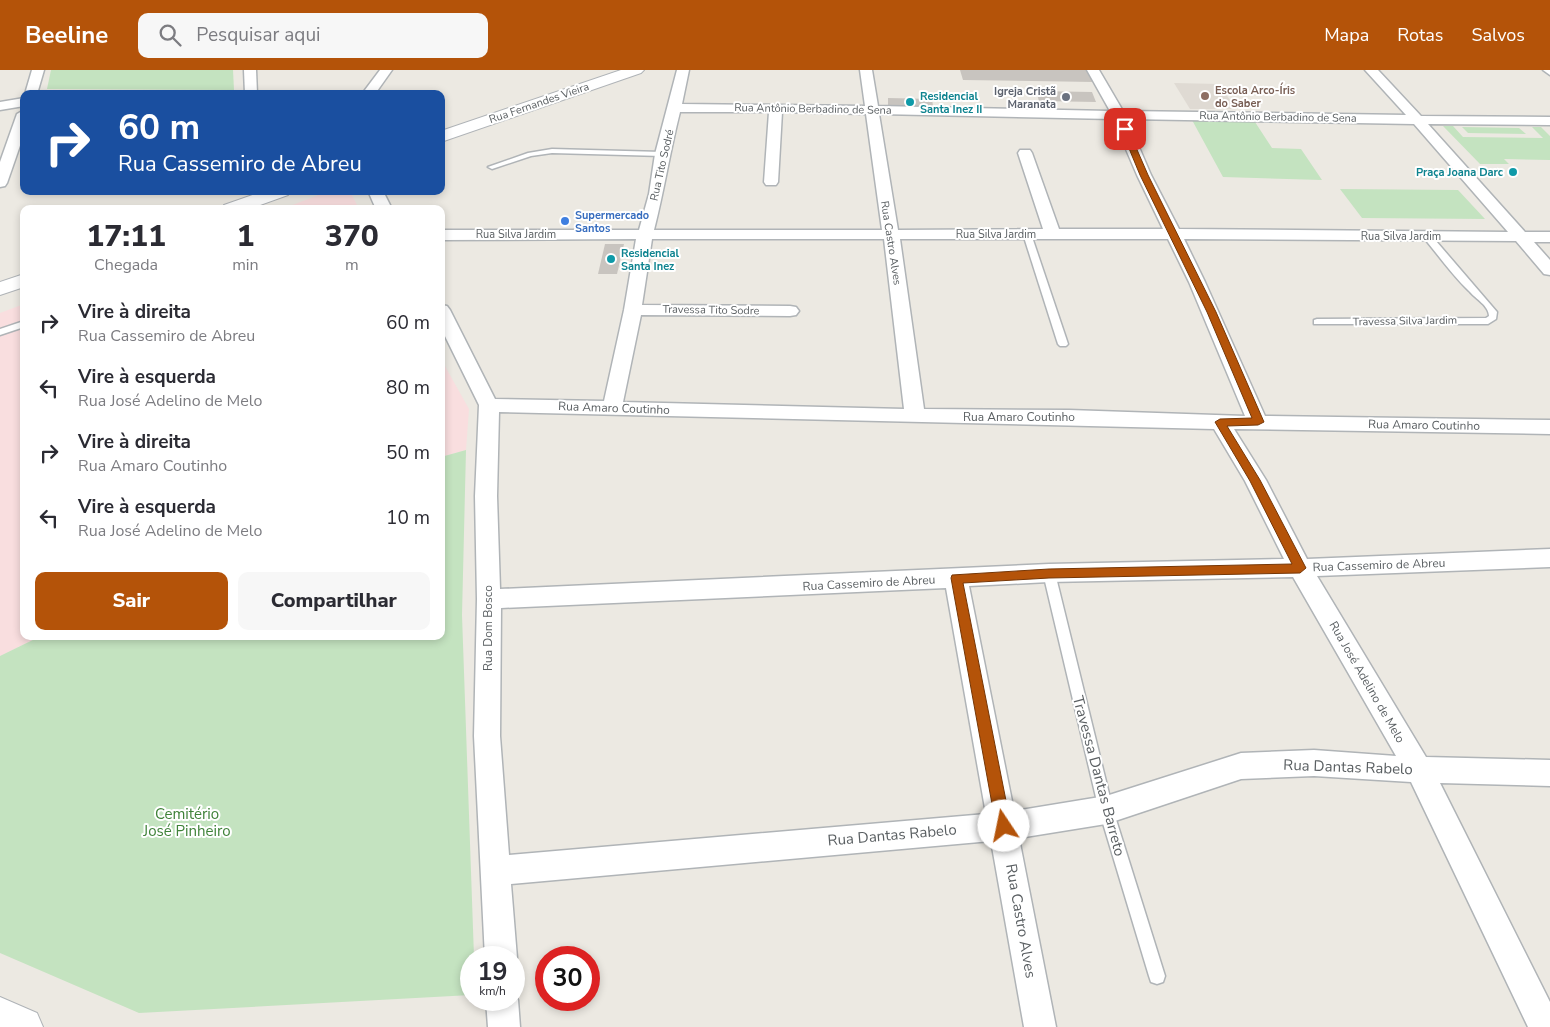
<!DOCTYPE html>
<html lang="pt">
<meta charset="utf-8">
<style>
body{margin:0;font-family:"Nunito Sans",sans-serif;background:#f7f7f7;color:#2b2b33;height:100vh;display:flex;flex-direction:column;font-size:19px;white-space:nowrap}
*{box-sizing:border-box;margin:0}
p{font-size:16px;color:#7c7c81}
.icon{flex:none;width:28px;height:28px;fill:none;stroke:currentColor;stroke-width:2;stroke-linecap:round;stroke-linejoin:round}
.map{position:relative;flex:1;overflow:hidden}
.details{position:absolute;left:20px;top:135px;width:425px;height:435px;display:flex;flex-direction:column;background:#fff;border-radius:10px;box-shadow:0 2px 8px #0003}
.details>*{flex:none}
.guide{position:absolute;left:20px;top:20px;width:425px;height:105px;border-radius:10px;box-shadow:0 2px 8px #0003;background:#1a4fa0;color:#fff;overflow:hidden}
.speed{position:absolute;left:460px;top:876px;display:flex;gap:10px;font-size:25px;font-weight:700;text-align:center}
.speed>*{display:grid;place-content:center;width:65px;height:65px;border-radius:50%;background:#fff;box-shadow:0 2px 8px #0003;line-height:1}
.speed small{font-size:12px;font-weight:400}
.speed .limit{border:8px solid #d22;background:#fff;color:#111}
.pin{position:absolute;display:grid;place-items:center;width:42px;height:42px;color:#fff;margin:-21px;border-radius:10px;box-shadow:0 2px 8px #0006}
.me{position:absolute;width:55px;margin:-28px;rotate:349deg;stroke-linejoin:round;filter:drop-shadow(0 0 4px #0008)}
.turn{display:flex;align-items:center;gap:18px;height:105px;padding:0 15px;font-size:22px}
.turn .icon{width:65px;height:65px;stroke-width:2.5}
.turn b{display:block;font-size:35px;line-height:42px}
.eta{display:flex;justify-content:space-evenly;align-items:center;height:85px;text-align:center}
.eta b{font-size:30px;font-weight:800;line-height:35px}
.cta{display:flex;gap:10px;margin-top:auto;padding:10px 15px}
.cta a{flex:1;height:58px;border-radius:10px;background:#b45309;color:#fff;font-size:20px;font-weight:800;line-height:58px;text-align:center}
.cta a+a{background:#f7f7f7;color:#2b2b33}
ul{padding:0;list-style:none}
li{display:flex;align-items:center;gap:15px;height:65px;padding:0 15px}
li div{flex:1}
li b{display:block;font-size:19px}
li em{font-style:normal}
header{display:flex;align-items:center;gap:30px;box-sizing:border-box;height:70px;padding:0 25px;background:#b45309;color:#fff}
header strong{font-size:24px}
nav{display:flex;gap:28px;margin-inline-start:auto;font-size:18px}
.search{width:350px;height:45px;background:#f7f7f7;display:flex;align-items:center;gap:12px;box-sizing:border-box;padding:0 18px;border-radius:10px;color:#7c7c81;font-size:19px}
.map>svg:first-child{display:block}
.education{fill:#dfdad3}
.medical{fill:#f9dedf}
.green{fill:#c4e3c0}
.building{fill:#c8c4bf}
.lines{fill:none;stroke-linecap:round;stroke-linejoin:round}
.lane-casing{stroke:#b0b4b7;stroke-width:3}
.street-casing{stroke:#b0b4b7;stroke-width:3}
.secondary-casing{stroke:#afb3b7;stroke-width:2}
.lane{fill:#fff;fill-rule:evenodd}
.street{fill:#fff;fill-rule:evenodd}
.secondary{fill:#fff;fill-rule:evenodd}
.route{fill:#b45309;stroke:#753606}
.education-dot{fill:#8d6e63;stroke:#fff;stroke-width:2}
.worship-dot{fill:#6b7280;stroke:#fff;stroke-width:2}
.culture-dot{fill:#0f9aa8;stroke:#fff;stroke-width:2}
.shop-dot{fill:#3f7fe0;stroke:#fff;stroke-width:2}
.labels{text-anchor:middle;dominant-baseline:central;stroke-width:4;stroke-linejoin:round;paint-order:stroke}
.far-education-label{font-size:11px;font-weight:bold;fill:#785e54;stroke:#fff;text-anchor:start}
.far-worship-label{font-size:11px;font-weight:bold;fill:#5b616d;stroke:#fff;text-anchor:end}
.far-culture-label{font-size:11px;font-weight:bold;fill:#0d838f;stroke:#fff;text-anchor:start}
.far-street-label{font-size:11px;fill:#5a5f62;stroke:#fff}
.far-shop-label{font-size:11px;font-weight:bold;fill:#366cbe;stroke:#fff;text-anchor:start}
.street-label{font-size:12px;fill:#5a5f62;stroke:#fff}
.near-street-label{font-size:15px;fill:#5a5f62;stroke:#fff}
.near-park-label{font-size:15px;fill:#3f8239;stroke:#fff}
</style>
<header>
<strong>Beeline</strong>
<div class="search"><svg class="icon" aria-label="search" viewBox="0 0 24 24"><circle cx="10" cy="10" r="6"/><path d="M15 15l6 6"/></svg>Pesquisar aqui</div>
<nav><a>Mapa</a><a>Rotas</a><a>Salvos</a></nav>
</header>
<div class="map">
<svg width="1550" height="957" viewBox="0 0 1550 957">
<rect width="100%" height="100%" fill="#ece9e2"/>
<path class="education" d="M1174,13L1219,14L1236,39H1190Z"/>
<g class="medical">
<path d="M329,121H350L359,139H282Z"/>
<path d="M24,234V566H41L0,586V243Z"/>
<path d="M441,289L469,339L466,380L441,387Z"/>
</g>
<g class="green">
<path d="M51,0H233L234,20L47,19Z"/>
<path d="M1192,50L1255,52L1272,78L1301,79L1322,110L1223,107Z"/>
<path d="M1443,56H1453L1463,67L1543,68L1532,57H1541L1550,66V90L1504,89L1509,94H1480Z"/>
<path d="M1462,57L1519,58L1526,64L1468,63Z"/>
<path d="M1340,119L1458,120L1485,149L1362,148Z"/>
<path d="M466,380L462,545L474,887L471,888V925L139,943L0,883V586L41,566H441V387Z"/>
</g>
<g class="building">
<path d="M960,0H1088L1094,12L963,10Z"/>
<path d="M1036,21L1092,22L1096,32L1039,31Z"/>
<path d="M888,28L932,29L933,36L888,35Z"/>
<path d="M605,174H624L617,204H598Z"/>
</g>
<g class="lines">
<defs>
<g id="lane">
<path d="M552,79L662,82L666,84L662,86L552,83L531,86L492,99L488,97L528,83Z"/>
<path d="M1024,162L1031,164L1068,274L1066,276H1060L1058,274L1023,164Z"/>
<path d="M1424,164H1430L1497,242L1496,249L1488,254H1314V250L1317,249L1486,248L1489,246C1489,236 1476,229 1470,222C1453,206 1439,186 1424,168Z"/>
<path d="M24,251V257L0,265V259Z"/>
<path d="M1049,498L1053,500L1055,503L1113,740L1165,906L1163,912L1157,914L1151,912L1149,906L1099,740L1043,503L1045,500Z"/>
</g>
<g id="street">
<path d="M32,0H44L37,24H25Z"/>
<path d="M244,0H256L257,24H245Z"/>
<path d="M380,0H392L375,24H362Z"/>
<path d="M677,0H689L682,34L865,36L860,0H872L878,36L1110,41L1087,0H1099L1123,41L1406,45L1365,0H1378L1421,46L1550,47V55L1428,54L1525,162H1550V172H1534L1550,190V205L1544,204L1516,171L1184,169L1205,212L1265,346L1550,350V364L1234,359L1266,410L1307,489L1550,479V497L1317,506L1426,687L1550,690V716L1440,713L1550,932V957H1528L1411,712L1314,706L1241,709L1106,754L1019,768L1056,957H1024L991,771L511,814L517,888L514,895V888H485L474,666L477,529L475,426L479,335L441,258V235L447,236L450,240L495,329L604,331L624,240L636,169L441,170V160H639L649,124L655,84ZM680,42H769L764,112L766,115H776L778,112L782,42L866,44L882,160H654C664,121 670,81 680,42ZM879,44L1113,49L1137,105L1163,159H1059L1032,83L1030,80H1020L1018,83L1043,159L898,160ZM1127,49L1414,54L1508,162L1179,159L1151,105ZM652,169H884L904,339L623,332L641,245L790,246L796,245L799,241L796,237L790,236L642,235ZM900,169H1168L1189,212L1245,346L1069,340L924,339ZM499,342L1214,359L1245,411L1284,489L1049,494L500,519L497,426ZM1293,507L1396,686L1314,680L1241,683L1106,726L1014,741L969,516L1049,512ZM946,518L986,744L509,785L500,666L501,538Z"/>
<path d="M1543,0H1550V5Z"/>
<path d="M24,28V36L0,40V32Z"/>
<path d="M24,40V64L7,113L5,116L0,117V92L17,44Z"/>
<path d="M368,121H383L392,139H376Z"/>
<path d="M514,920L518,930L520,957H488L486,930H514Z"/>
</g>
<g id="secondary">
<path d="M621,0H644L641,3L441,72V61Z"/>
<path d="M264,121H291L288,125L249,139H222L224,135Z"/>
<path d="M24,204V217L0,225V212Z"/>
<path d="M0,927L37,943L43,957H0Z"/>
</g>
</defs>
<use href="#lane" class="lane-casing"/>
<use href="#street" class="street-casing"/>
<use href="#secondary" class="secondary-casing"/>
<use href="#lane" class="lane"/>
<use href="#street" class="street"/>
<use href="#secondary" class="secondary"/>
</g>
<path class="route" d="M1125,57L1128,59L1148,105L1216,242L1264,352L1258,355L1227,356L1260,410L1306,498L1300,503L1049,508L963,513L1011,756L1009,761L1004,763L999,761L996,756L951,508L952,505L1049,499L1292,494L1250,411L1215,352L1220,349L1252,348L1207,242L1140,105L1121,59Z"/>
<circle class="education-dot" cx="1205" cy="26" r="5"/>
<circle class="worship-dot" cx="1066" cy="27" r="5"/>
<g class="culture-dot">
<circle cx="910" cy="32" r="5"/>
<circle cx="1513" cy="102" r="5"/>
<circle cx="611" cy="189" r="5"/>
</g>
<circle class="shop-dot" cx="565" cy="151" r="5"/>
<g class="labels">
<g class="far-education-label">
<text x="1215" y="20">Escola Arco-Íris<tspan x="1215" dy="13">do Saber</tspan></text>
</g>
<g class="far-worship-label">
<text x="1056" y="21">Igreja Cristã<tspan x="1056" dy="13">Maranata</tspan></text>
</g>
<g class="far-culture-label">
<text x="920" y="26">Residencial<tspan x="920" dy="13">Santa Inez II</tspan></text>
<text x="1503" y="102" text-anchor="end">Praça Joana Darc</text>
<text x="621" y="183">Residencial<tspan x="621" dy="13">Santa Inez</tspan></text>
</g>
<g class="far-street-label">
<text transform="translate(539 33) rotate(-19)">Rua Fernandes Vieira</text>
<text transform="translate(813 39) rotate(1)">Rua Antônio Berbadino de Sena</text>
<text transform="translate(1278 47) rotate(1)">Rua Antônio Berbadino de Sena</text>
<text transform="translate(662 95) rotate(-77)">Rua Tito Sodré</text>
<text x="516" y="164">Rua Silva Jardim</text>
<text x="996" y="164">Rua Silva Jardim</text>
<text x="1401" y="166">Rua Silva Jardim</text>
<text transform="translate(891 173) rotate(81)">Rua Castro Alves</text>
<text transform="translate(711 240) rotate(1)">Travessa Tito Sodre</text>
<text transform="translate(1405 251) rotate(-1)">Travessa Silva Jardim</text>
</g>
<g class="far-shop-label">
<text x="575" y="145">Supermercado<tspan x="575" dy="13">Santos</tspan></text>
</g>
<g class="street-label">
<text transform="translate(614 338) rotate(2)">Rua Amaro Coutinho</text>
<text x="1019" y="347">Rua Amaro Coutinho</text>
<text transform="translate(1424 355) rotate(1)">Rua Amaro Coutinho</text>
<text transform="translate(1379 495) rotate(-2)">Rua Cassemiro de Abreu</text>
<text transform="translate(869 513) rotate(-3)">Rua Cassemiro de Abreu</text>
<text transform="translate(488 558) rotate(-90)">Rua Dom Bosco</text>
<text transform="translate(1367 612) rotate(60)">Rua José Adelino de Melo</text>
</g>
<g class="near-street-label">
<text transform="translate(1348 697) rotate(2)">Rua Dantas Rabelo</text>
<text transform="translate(1099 706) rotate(75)">Travessa Dantas Barreto</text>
<text transform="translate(892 765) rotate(-5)">Rua Dantas Rabelo</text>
<text transform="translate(1021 851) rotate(80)">Rua Castro Alves</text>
</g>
<g class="near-park-label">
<text x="187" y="744">Cemitério<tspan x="187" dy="17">José Pinheiro</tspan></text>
</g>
</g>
</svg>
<div class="speed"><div>19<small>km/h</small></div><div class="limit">30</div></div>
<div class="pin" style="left:1125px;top:59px;background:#d93025"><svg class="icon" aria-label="arrive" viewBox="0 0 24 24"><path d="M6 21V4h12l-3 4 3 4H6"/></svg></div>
<svg class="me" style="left:1004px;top:756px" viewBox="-20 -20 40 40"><circle r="19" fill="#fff"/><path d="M0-13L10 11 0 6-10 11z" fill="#b45309"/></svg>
<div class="guide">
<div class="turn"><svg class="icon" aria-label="right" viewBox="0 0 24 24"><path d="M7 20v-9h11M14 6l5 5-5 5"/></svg><div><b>60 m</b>Rua Cassemiro de Abreu</div></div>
</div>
<section class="details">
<div class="eta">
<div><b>17:11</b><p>Chegada</p></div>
<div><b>1</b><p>min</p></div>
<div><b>370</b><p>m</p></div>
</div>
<ul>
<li><svg class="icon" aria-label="right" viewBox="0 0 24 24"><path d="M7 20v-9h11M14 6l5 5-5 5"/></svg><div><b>Vire à direita</b><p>Rua Cassemiro de Abreu</p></div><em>60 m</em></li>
<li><svg class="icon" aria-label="left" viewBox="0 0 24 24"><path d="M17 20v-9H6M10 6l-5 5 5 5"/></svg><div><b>Vire à esquerda</b><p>Rua José Adelino de Melo</p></div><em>80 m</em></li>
<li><svg class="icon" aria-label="right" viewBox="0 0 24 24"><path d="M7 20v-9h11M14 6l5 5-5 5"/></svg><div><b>Vire à direita</b><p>Rua Amaro Coutinho</p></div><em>50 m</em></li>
<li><svg class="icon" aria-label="left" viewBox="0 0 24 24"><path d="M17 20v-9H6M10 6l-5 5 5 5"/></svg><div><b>Vire à esquerda</b><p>Rua José Adelino de Melo</p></div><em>10 m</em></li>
</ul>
<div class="cta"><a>Sair</a><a>Compartilhar</a></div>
</section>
</div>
